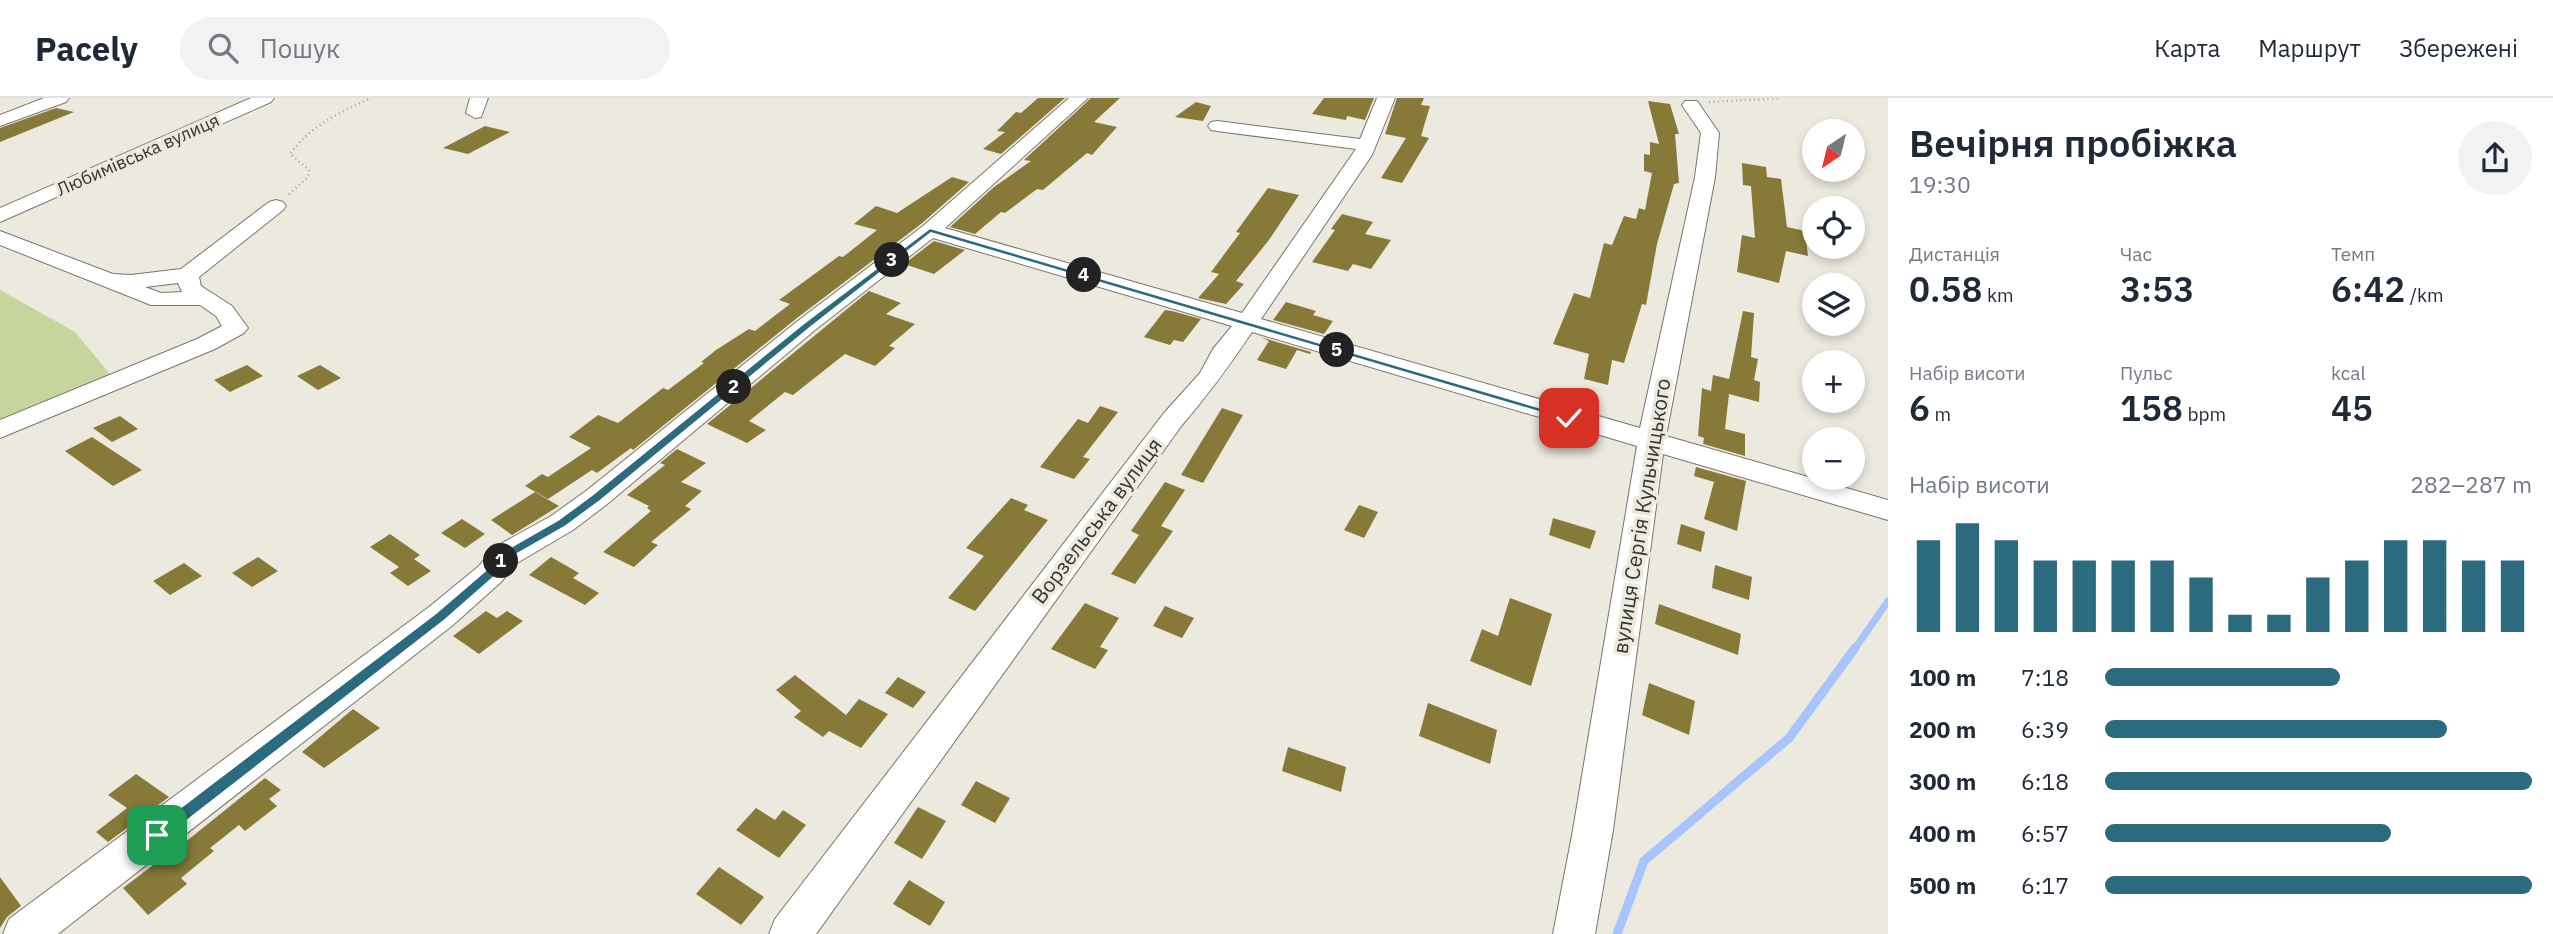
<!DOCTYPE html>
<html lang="uk">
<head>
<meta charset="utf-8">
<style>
  body { margin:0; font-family:"IBM Plex Sans",sans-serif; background:#f2f2f3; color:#1f2937; height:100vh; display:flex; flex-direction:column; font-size:26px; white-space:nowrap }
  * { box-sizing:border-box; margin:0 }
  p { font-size:23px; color:#747a83 }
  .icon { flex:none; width:38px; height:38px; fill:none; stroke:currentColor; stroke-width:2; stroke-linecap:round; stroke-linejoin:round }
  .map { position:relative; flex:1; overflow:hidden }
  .sheet { display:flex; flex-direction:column; background:#fff; width:665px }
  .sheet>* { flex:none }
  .needle { width:46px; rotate:215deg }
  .buttons { position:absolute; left:1802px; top:21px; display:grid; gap:14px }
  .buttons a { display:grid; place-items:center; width:63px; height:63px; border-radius:50%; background:#fff; box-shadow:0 4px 10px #0003; font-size:35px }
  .pin { position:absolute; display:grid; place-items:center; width:60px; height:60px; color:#fff; margin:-30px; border-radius:14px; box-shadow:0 4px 10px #0006 }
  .km { position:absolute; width:35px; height:35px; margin:-18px; border-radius:50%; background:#222; color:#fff; font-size:19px; line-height:35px; text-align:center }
  .round { display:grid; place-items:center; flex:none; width:74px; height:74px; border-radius:37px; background:#f2f2f3 }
  .overview { display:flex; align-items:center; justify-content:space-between; height:119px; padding:0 21px }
  h1 { font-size:38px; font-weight:600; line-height:52px }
  .metrics { display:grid; grid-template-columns:repeat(3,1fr); gap:10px; height:119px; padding:7px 21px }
  .metrics div { display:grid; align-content:center }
  .metrics b { font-size:35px; font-weight:600 }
  .metrics small { font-size:19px; font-weight:400 }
  .metrics p { font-size:19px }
  .chart { height:196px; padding:14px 21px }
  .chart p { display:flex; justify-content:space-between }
  .chart svg { width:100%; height:126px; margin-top:7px; stroke:#2b6a7f; stroke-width:6 }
  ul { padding:0 21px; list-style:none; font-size:23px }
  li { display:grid; grid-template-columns:112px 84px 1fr; align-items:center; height:52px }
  li i { height:18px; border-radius:9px; background:#2b6a7f }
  header { display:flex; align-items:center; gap:42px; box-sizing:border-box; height:98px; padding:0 35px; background:#fff; border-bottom:2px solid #e0e1e3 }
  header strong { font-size:33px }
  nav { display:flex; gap:38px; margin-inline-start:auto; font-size:24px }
  .search { width:490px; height:63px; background:#f2f2f3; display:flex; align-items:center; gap:18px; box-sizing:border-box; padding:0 24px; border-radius:38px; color:#747a83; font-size:26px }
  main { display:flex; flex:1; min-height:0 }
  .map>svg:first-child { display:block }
  .green { fill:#c6d59e }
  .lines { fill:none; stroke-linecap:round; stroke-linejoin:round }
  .stream-far1 { stroke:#a8c4fe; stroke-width:7 }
  .stream { stroke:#a8c4fe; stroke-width:9 }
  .building { fill:#877a39 }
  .minor-casing { stroke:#78766b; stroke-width:2 }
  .path { stroke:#a6a49b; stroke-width:2.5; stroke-dasharray:1 3.5; stroke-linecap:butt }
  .minor { fill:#fff; fill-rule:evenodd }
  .route { fill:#2b6a7f; stroke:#fff; stroke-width:2 }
  .labels { text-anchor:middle; stroke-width:7; stroke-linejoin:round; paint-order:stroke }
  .far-street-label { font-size:18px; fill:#363530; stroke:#eceade }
  .street-label { font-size:21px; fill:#363530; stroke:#eceade }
</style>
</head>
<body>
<header>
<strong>Pacely</strong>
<div class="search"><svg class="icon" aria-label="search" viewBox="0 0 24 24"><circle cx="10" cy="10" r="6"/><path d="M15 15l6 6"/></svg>Пошук</div>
<nav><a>Карта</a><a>Маршрут</a><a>Збережені</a></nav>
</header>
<main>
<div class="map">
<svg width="1888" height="836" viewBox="0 0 1888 836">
  <rect width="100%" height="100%" fill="#eceade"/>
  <path class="green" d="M0 192 75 234 110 276 0 329Z"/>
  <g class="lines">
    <path class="stream-far1" d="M1854 552 1888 503"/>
    <path class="stream" d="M1617 836 1644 763 1789 640 1855 550"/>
  </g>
  <g class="building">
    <path d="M1038 0H1065L1001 56 983 51 1005 34 997 33 1016 14 1021 15Z"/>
    <path d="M1091 0H1120L1094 24 1117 29 1092 57 1087 55 1043 92 1037 91 1005 115 1001 114 975 136 950 129 994 89 1031 63 1024 62Z"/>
    <path d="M1324 0H1374L1365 22 1347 18 1346 22 1312 16Z"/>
    <path d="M1397 0H1424L1421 7 1430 8 1421 38 1429 40 1402 85 1381 80 1406 40 1385 36Z"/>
    <path d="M1648 3 1670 6 1679 36H1675L1679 85 1674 86 1657 146 1646 207 1642 206 1624 265 1612 262 1608 287 1584 281 1589 256 1553 246 1574 195 1590 200 1604 145 1612 147 1624 118 1636 121 1639 110 1645 112 1652 75 1644 73V56L1650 57V44L1659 46Z"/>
    <path d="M1196 4 1211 8 1203 23 1175 19Z"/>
    <path d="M56 10 74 14 0 44V30Z"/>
    <path d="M485 28 510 34 468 56 443 50Z"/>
    <path d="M1742 65 1766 69 1767 79 1781 81 1787 129 1805 133 1808 158 1786 153 1779 185 1737 174 1742 137 1755 140 1751 88 1743 87Z"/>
    <path d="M952 79 969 84 921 126 797 220 633 352 631 350 597 375 592 372 548 401 525 388 542 376 548 379 591 350 569 339 598 317 618 325 663 290 668 292 704 265 701 264 716 252 749 231 755 233 790 206 779 202 839 158 843 159 877 132 854 126 876 108 897 115Z"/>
    <path d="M1268 90 1299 97 1269 142 1236 183 1244 186 1226 206 1198 200 1219 176 1211 174 1240 135 1236 134Z"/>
    <path d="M1342 116 1373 124 1365 136 1391 142 1371 171 1353 166 1348 173 1312 164 1335 132 1331 131Z"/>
    <path d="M934 143 965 152 934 176 904 166Z"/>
    <path d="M869 193 901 205 886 216 915 226 889 248 895 250 875 268 845 256 793 297 785 294 749 323 766 332 747 345 707 326Z"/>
    <path d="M1286 204 1316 213 1313 217 1333 223 1324 236 1273 222Z"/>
    <path d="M1165 212 1172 213 1201 221 1183 244 1174 242 1170 247 1144 239Z"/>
    <path d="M1743 213 1754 215 1751 259 1758 261 1754 282 1760 284 1759 304 1729 296 1725 331 1745 336V358L1703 346 1704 340 1698 338 1702 290 1711 293 1713 277 1729 281Z"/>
    <path d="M1260 239 1311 254 1310 256 1297 252 1286 271 1257 262 1269 243Z"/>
    <path d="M247 267 263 278 230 294 214 282Z"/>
    <path d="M320 267 341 280 318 292 297 278Z"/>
    <path d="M1100 308 1118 314 1083 359 1090 361 1074 381 1040 369 1078 321 1088 325Z"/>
    <path d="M1222 310 1243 317 1203 385 1181 377Z"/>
    <path d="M120 318 138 331 112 344 93 330Z"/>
    <path d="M1556 327 1579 334 1578 346 1554 340Z"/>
    <path d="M92 339 142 372 113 388 65 353Z"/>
    <path d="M677 351 706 365 681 384 702 393 685 408 691 411 651 444 658 447 634 469 603 454 651 413 647 410 649 408 627 397 665 367 660 365Z"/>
    <path d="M1696 369 1746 383 1737 433 1704 421 1714 384 1694 378Z"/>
    <path d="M1165 384 1185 392 1161 428 1173 433 1135 486 1111 476 1139 437 1131 433Z"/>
    <path d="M535 394 559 408 512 437 491 422Z"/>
    <path d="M1011 400 1028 407 1024 412 1048 422 975 513 948 500 984 458 966 450Z"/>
    <path d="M1359 407 1378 414 1364 440 1344 432Z"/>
    <path d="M1553 420 1596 433 1590 451 1549 437Z"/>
    <path d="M462 421 485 436 465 450 441 435Z"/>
    <path d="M1681 426 1705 434 1701 454 1677 446Z"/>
    <path d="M390 436 420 457 414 461 431 473 408 488 390 475 399 469 370 449Z"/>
    <path d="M258 459 278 473 252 489 232 475Z"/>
    <path d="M551 459 579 475 573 480 599 495 585 507 529 477Z"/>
    <path d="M184 465 202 478 170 497 153 483Z"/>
    <path d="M1715 467 1752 479 1749 502 1712 490Z"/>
    <path d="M1510 500 1552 516 1531 588 1470 563 1482 531 1498 538Z"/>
    <path d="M1085 505 1119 520 1100 549 1108 552 1095 571 1051 551Z"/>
    <path d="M1659 506 1741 536 1738 557 1655 526Z"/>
    <path d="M1165 508 1194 520 1182 540 1153 528Z"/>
    <path d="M486 513 497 520 507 513 523 523 479 556 453 538Z"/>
    <path d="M795 577 846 617 859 601 888 616 861 650 829 633 823 639 794 619 801 613 776 592Z"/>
    <path d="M898 579 926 594 913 610 885 595Z"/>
    <path d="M1649 585 1695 603 1689 637 1642 617Z"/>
    <path d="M1428 605 1497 632 1490 666 1419 638Z"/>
    <path d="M353 611 380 630 324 670 302 654Z"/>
    <path d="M1288 649 1346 669 1341 694 1282 673Z"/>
    <path d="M136 676 169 699 108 744 96 734 127 710 108 697Z"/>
    <path d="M265 680 281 692 269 701 277 708 245 733 239 727 210 750 214 753 181 780 187 786 148 817 123 790 161 761 163 762Z"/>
    <path d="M976 683 1010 700 995 725 961 707Z"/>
    <path d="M918 709 946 723 922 761 894 745Z"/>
    <path d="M756 710 775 722 783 712 806 727 779 760 736 732Z"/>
    <path d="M719 769 764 799 741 827 696 796Z"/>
    <path d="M0 779 21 808 7 819 0 830Z"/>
    <path d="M909 782 945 804 930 828 893 806Z"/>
  </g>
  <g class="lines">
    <g class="minor-casing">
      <g id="minor">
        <path d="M44 0H69L66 4 0 28V17Z"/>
        <path d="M251 0H274L271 4 0 124V110Z"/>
        <path d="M470 0H488L481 19 475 20 466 15Z"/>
        <path d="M1069 0H1088L945 130 1242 215 1356 51 1217 33 1211 32 1208 28 1211 24 1217 23 1360 41 1377 0H1395L1372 57 1261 221 1640 330 1695 79 1701 35 1682 7 1685 3H1697L1719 35 1715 79 1666 338 1888 402V422L1663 356 1613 732 1595 836H1553L1573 732 1637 348 1252 234C1230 267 1208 297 1182 327L816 836H769L775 821 1164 315 1200 275 1213 251 1232 228 933 140 815 232 606 407 573 432 517 465 501 484 453 527 58 836H3L9 821 429 509 479 468 495 449 551 418 586 393 799 222 923 128Z"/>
        <path d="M276 102 283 104 286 108 283 112 199 179 201 188 232 208 248 230 244 235 215 251 0 340V322L197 241 222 228 216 218 200 207H151L0 147V133L113 176 131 177 181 171 269 104ZM178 185 182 194 161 195 145 189Z"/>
      </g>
    </g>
    <g class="path">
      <path d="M1709 4 1781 0"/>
      <path d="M289 96 308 79 309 72 290 56C311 27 339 15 371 0"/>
    </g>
    <use href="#minor" class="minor"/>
  </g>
  <path class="route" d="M930 130 1575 320 1566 322 931 135 811 229 600 403 566 428 510 460 494 479 445 522 162 742H151L149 737 151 732 436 515 486 472 502 454 558 422 592 397 804 225Z"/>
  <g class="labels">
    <g class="far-street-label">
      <text transform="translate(138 57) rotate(-24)" y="6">Любимівська вулиця</text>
    </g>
    <g class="street-label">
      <text transform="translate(1642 418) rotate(-81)" y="7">вулиця Сергія Кульчицького</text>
      <text transform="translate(1097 423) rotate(-53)" y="7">Ворзельська вулиця</text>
    </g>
  </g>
</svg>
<div class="buttons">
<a><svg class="needle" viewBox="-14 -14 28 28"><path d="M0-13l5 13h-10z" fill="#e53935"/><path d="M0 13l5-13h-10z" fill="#747a83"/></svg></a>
<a><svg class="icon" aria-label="locate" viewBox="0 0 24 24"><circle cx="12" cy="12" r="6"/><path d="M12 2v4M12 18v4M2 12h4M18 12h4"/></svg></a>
<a><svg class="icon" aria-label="layers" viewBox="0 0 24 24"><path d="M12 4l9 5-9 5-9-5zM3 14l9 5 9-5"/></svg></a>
<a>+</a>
<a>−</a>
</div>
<div class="pin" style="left:157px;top:737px;background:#1e9e55"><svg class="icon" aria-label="arrive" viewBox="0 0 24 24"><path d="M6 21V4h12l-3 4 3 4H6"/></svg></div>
<div class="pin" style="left:1569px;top:320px;background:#d93025"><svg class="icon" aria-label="check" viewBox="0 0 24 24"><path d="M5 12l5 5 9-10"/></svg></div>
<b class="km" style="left:501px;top:463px">1</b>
<b class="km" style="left:734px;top:289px">2</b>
<b class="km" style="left:892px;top:162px">3</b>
<b class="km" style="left:1084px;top:177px">4</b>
<b class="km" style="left:1337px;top:252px">5</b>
</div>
<section class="sheet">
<div class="overview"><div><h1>Вечірня пробіжка</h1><p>19:30</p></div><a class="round"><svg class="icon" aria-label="share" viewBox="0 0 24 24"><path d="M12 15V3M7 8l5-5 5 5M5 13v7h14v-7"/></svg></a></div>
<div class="metrics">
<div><p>Дистанція</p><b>0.58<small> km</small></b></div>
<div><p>Час</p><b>3:53</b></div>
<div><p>Темп</p><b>6:42<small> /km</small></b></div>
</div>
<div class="metrics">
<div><p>Набір висоти</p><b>6<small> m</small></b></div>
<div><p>Пульс</p><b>158<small> bpm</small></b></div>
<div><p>kcal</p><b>45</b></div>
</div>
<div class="chart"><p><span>Набір висоти</span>282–287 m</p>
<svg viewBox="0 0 160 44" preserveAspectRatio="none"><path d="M5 44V12M15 44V6M25 44V12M35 44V19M45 44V19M55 44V19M65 44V19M75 44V25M85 44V38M95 44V38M105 44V25M115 44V19M125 44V12M135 44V12M145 44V19M155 44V19"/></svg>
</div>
<ul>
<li><b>100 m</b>7:18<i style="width:55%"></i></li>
<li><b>200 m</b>6:39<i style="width:80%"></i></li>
<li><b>300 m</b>6:18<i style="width:100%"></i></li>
<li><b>400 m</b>6:57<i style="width:67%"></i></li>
<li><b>500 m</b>6:17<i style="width:100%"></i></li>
</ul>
</section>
</main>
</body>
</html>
